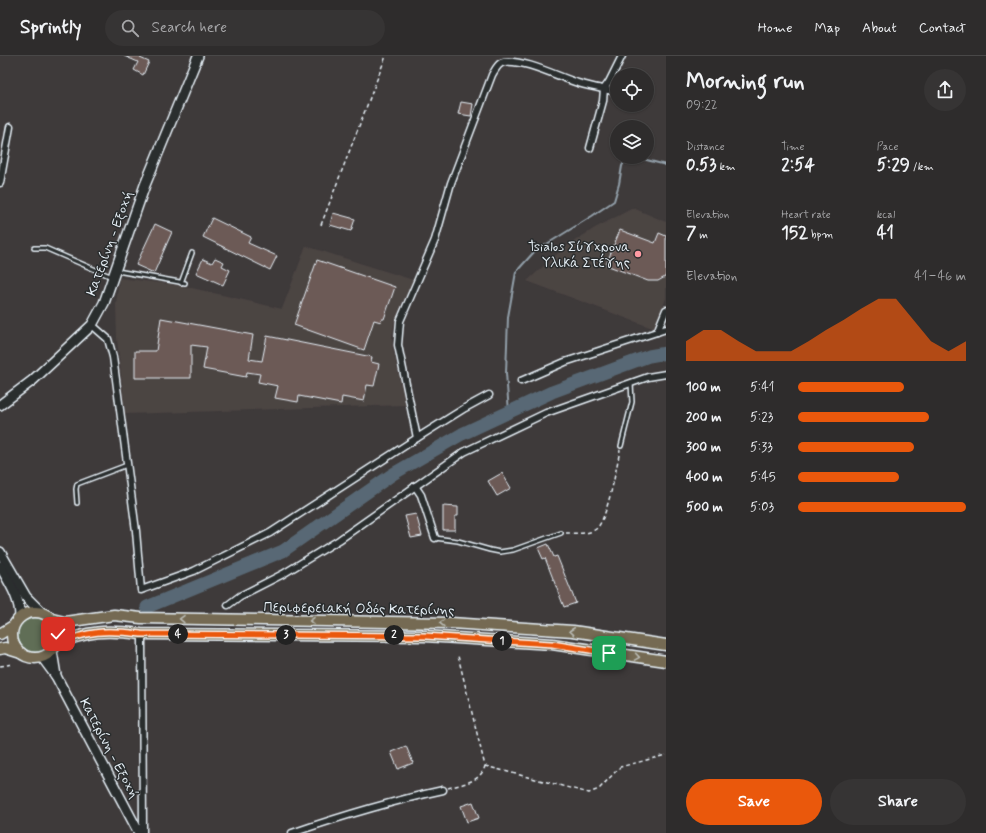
<!DOCTYPE html>
<html lang="en">
<head>
<meta charset="utf-8">
<style>
  body { margin:0; font-family:Mynerve,sans-serif; background:#363434; color:#f1f3f6; height:100vh; display:flex; flex-direction:column; font-size:15px; white-space:nowrap }
  * { box-sizing:border-box; margin:0 }
  p { font-size:13px; color:#a7a7a9 }
  .icon { flex:none; width:22px; height:22px; fill:none; stroke:currentColor; stroke-width:2; stroke-linecap:round; stroke-linejoin:round }
  .map { position:relative; flex:1; overflow:hidden }
  .panel { display:flex; flex-direction:column; background:#2e2c2c; width:320px }
  .panel>* { flex:none }
  .buttons { position:absolute; left:610px; top:12px; display:grid; gap:8px }
  .buttons a { display:grid; place-items:center; width:44px; height:44px; border-radius:50%; background:#2e2c2c; box-shadow:0 1px 3px #0004,0 0 0 1px #494848; font-size:20px }
  .pin { position:absolute; display:grid; place-items:center; width:34px; height:34px; color:#fff; margin:-17px; border-radius:8px; box-shadow:0 2px 6px #0006 }
  .km { position:absolute; width:20px; height:20px; margin:-10px; border-radius:50%; background:#222; color:#fff; font-size:11px; line-height:20px; text-align:center }
  .round { display:grid; place-items:center; flex:none; width:42px; height:42px; border-radius:21px; background:#363434 }
  .head { display:flex; align-items:center; justify-content:space-between; height:68px; padding:0 20px }
  h1 { font-size:22px; font-weight:700; line-height:30px }
  .figures { display:grid; grid-template-columns:repeat(3,1fr); gap:6px; height:68px; padding:4px 20px }
  .figures div { display:grid; align-content:center }
  .figures b { font-size:17px; font-weight:700 }
  .figures small { font-size:11px; font-weight:400 }
  .figures p { font-size:11px }
  .chart { height:112px; padding:8px 20px }
  .chart p { display:flex; justify-content:space-between }
  .chart svg { width:100%; height:72px; margin-top:4px; fill:#ea580c; opacity:.7 }
  .cta { display:flex; gap:8px; margin-top:auto; padding:8px 20px }
  .cta a { flex:1; height:46px; border-radius:24px; background:#ea580c; color:#fff; font-size:16px; font-weight:700; line-height:46px; text-align:center }
  .cta a+a { background:#363434; color:#f1f3f6 }
  ul { padding:0 20px; list-style:none; font-size:13px }
  li { display:grid; grid-template-columns:64px 48px 1fr; align-items:center; height:30px }
  li i { height:10px; border-radius:5px; background:#ea580c }
  header { display:flex; align-items:center; gap:24px; box-sizing:border-box; height:56px; padding:0 20px; background:#2e2c2c; border-bottom:1px solid #494848 }
  header strong { font-size:19px }
  nav { display:flex; gap:22px; margin-inline-start:auto; font-size:14px }
  .search { width:280px; height:36px; background:#363434; display:flex; align-items:center; gap:10px; box-sizing:border-box; padding:0 14px; border-radius:22px; color:#a7a7a9; font-size:15px }
  main { display:flex; flex:1; min-height:0 }
  .map>svg:first-child { display:block }
  .built { fill:#4c4443 }
  .green { fill:#616e56; stroke:#a4b0a7 }
  .lines { fill:none; stroke-linecap:round; stroke-linejoin:round }
  .stream { stroke:#929fa9; stroke-width:2 }
  .river { stroke:#586874; stroke-width:13 }
  .building { fill:#6c5a57; stroke:#e8f1f8 }
  .service-casing { stroke:#e8f1f8; stroke-width:6 }
  .minor-casing { stroke:#e8f1f8; stroke-width:9 }
  .secondary-casing { stroke:#e8f1f8; stroke-width:12 }
  .primary-casing { stroke:#e8f1f8; stroke-width:13 }
  .path { stroke:#e8f1f8; stroke-width:1.5; stroke-dasharray:4 3; stroke-linecap:butt }
  .service { stroke:#2a2d2e; stroke-width:3 }
  .minor { stroke:#2a2d2e; stroke-width:6 }
  .secondary { stroke:#2a2d2e; stroke-width:9 }
  .primary { stroke:#746b52; stroke-width:10 }
  .oneway { stroke:#babbb6 }
  .route-casing { stroke:#fff; stroke-width:8 }
  .route { stroke:#ea580c; stroke-width:5 }
  .poi-dot { fill:#ff9aa2; stroke:#2a2d2e; stroke-width:1.5 }
  .labels { text-anchor:middle; stroke-width:3; stroke-linejoin:round; paint-order:stroke }
  .street-label { font-size:14px; fill:#e8f1f8; stroke:#2a2d2e }
  .poi-label { font-size:14px; fill:#e8f1f8; stroke:#2a2d2e; text-anchor:end }
</style>
</head>
<body>
<header>
<strong>Sprintly</strong>
<div class="search"><svg class="icon" aria-label="search" viewBox="0 0 24 24"><circle cx="10" cy="10" r="6"/><path d="M15 15l6 6"/></svg>Search here</div>
<nav><a>Home</a><a>Map</a><a>About</a><a>Contact</a></nav>
</header>
<main>
<div class="map">
<svg width="666" height="777" viewBox="0 0 666 777">
  <rect width="100%" height="100%" fill="#3e3a3a"/>
  <filter id="ink" filterUnits="userSpaceOnUse"><feTurbulence type="fractalNoise" baseFrequency=".025" numOctaves="2"/><feDisplacementMap in="SourceGraphic" scale="8" xChannelSelector="R" yChannelSelector="G"/><feConvolveMatrix kernelMatrix="1 2 1 2 8 2 1 2 1" color-interpolation-filters="sRGB"/></filter>
  <g filter="url(#ink)">
    <g class="built">
      <path d="M633 152 666 166V242L655 273 527 225 565 191 595 172Z"/>
      <path d="M306 190 413 224 395 264 392 282 393 293 406 349 125 358 117 282 116 249 119 222 179 229 282 253Z"/>
    </g>
    <circle class="green" cx="35" cy="579" r="17"/>
    <g class="lines">
      <g class="stream">
        <path d="M635 101 666 109"/>
        <path d="M509 356 506 317 508 261 516 216 534 196 592 160 614 145 619 128 622 110 627 101"/>
      </g>
      <path class="river" d="M147 551 283 495 393 418 462 378 552 336 649 300 666 297"/>
    </g>
    <g class="building">
      <path d="M124 0H141L140 2 149 6 143 19 134 14 138 6Z"/>
      <path d="M461 46 473 48 471 60 458 58Z"/>
      <path d="M333 157 355 163 351 175 330 169Z"/>
      <path d="M212 162 251 181 248 187 277 200 270 214 203 181Z"/>
      <path d="M155 168 172 176 154 217 136 209Z"/>
      <path d="M620 174 655 187 659 177 666 180V218L665 221 658 225H648L606 209Z"/>
      <path d="M215 202 224 206 222 210 230 214 223 229 196 217 203 203 212 207Z"/>
      <path d="M317 204 395 231 384 263H382L381 266 374 264 364 294 294 269Z"/>
      <path d="M161 262 253 279 249 303 262 305 267 280 372 301 371 306 379 308 374 330 367 329 364 345 342 341 341 348 299 340 298 346 275 342 278 330 258 326 260 318 247 316 246 321 203 313 207 291 191 289V322H135V295H156Z"/>
      <path d="M502 417 511 432 497 440 488 425Z"/>
      <path d="M443 450 458 451V460H455V474H443Z"/>
      <path d="M416 458 422 480 411 482 405 460Z"/>
      <path d="M548 488 554 501 557 500 576 547 564 551 545 502 543 503 538 492Z"/>
      <path d="M406 690 413 707 398 713 391 696Z"/>
      <path d="M473 746 479 762 467 766 461 750Z"/>
    </g>
    <g class="lines">
      <g class="service-casing">
        <g id="service">
          <path d="M34 192H45L112 221"/>
          <path d="M117 215 185 227"/>
          <path d="M181 227 192 197"/>
          <path d="M621 390 632 346 631 327"/>
          <path d="M77 447 76 433 77 428 127 409"/>
          <path d="M435 482 458 485 490 494 500 496 513 494 561 477"/>
        </g>
      </g>
      <g class="minor-casing">
        <g id="minor">
          <path d="M590 92 603 45 604 33 609 26 622 0"/>
          <path d="M0 127 10 71"/>
          <path d="M92 269 108 283 113 301 136 475 141 534 194 515 270 477 417 382 465 352 489 339"/>
          <path d="M657 276 666 254"/>
          <path d="M521 325 565 306 666 273"/>
          <path d="M417 382 398 289 400 265 435 184 451 127 492 19C495 14 498 7 504 6 524 3 559 21 578 27 591 31 604 33 617 36"/>
          <path d="M415 430 421 439 435 482"/>
          <path d="M228 549 240 540 283 518 339 484 464 396 546 357 648 321 666 318"/>
          <path d="M142 582 143 777"/>
          <path d="M292 777C342 760 392 745 443 734"/>
        </g>
      </g>
      <g class="secondary-casing">
        <g id="secondary">
          <path d="M0 349 33 324 92 269 104 247 145 129 198 0"/>
          <path d="M0 496 26 541 41 556"/>
          <path d="M0 510C9 526 20 542 20 561"/>
          <path d="M42 601 56 620 52 595"/>
          <path d="M56 620 139 777"/>
        </g>
      </g>
      <g class="primary-casing">
        <g id="primary">
          <circle cx="35" cy="579" r="23"/>
          <path d="M52 563 65 566 114 559 141 562 451 567 573 575 666 589"/>
          <path d="M0 578 13 570"/>
          <path d="M56 589C88 574 106 574 141 578L425 580 552 588 666 605"/>
          <path d="M0 593 5 592 21 597"/>
        </g>
      </g>
      <g class="path">
        <path d="M321 169 386 0"/>
        <path d="M566 477C576 477 588 479 596 473 607 465 617 409 620 394"/>
        <path d="M0 610 13 608"/>
        <path d="M485 710 589 737 599 733 620 711 666 699"/>
        <path d="M448 732C462 728 481 726 485 710L458 600"/>
      </g>
      <use href="#service" class="service"/>
      <use href="#minor" class="minor"/>
      <use href="#secondary" class="secondary"/>
      <use href="#primary" class="primary"/>
    </g>
    <defs><path id="oneway-chevron" d="M-2-3.5L2.5 0L-2 3.5" fill="none" stroke-width="1.6" stroke-linecap="round" stroke-linejoin="round"/></defs>
    <g class="oneway">
      <use href="#oneway-chevron" transform="translate(182 563) rotate(-179)"/>
      <use href="#oneway-chevron" transform="translate(312 565) rotate(-179)"/>
      <use href="#oneway-chevron" transform="translate(442 567) rotate(-179)"/>
      <use href="#oneway-chevron" transform="translate(572 575) rotate(-174)"/>
      <use href="#oneway-chevron" transform="translate(637 601) rotate(9)"/>
    </g>
  </g>
  <g class="lines" filter="url(#ink)">
    <g class="route-casing">
      <path id="route" d="M58 578 56 589C88 574 106 574 141 578L425 580 552 588 609 597"/>
    </g>
    <use href="#route" class="route"/>
  </g>
  <circle class="poi-dot" cx="638" cy="198" r="4"/>
  <g class="labels">
    <g class="street-label">
      <text transform="translate(109 187) rotate(-70)" y="5">Κατερίνη - Εξοχή</text>
      <text transform="translate(359 552) rotate(1)" y="5">Περιφερειακή Οδός Κατερίνης</text>
      <text transform="translate(110 692) rotate(62)" y="5">Κατερίνη - Εξοχή</text>
    </g>
    <g class="poi-label">
      <text x="630" y="195">Tsialos Σύγχρονα<tspan x="630" dy="16">Υλικά Στέγης</tspan></text>
    </g>
  </g>
</svg>
<div class="buttons">
<a><svg class="icon" aria-label="locate" viewBox="0 0 24 24"><circle cx="12" cy="12" r="6"/><path d="M12 2v4M12 18v4M2 12h4M18 12h4"/></svg></a>
<a><svg class="icon" aria-label="layers" viewBox="0 0 24 24"><path d="M12 4l9 5-9 5-9-5zM3 14l9 5 9-5"/></svg></a>
</div>
<div class="pin" style="left:609px;top:597px;background:#1e9e55"><svg class="icon" aria-label="arrive" viewBox="0 0 24 24"><path d="M6 21V4h12l-3 4 3 4H6"/></svg></div>
<div class="pin" style="left:58px;top:578px;background:#d93025"><svg class="icon" aria-label="check" viewBox="0 0 24 24"><path d="M5 12l5 5 9-10"/></svg></div>
<b class="km" style="left:502px;top:585px">1</b>
<b class="km" style="left:394px;top:579px">2</b>
<b class="km" style="left:286px;top:579px">3</b>
<b class="km" style="left:178px;top:578px">4</b>
</div>
<section class="panel">
<div class="head"><div><h1>Morning run</h1><p>09:22</p></div><a class="round"><svg class="icon" aria-label="share" viewBox="0 0 24 24"><path d="M12 15V3M7 8l5-5 5 5M5 13v7h14v-7"/></svg></a></div>
<div class="figures">
<div><p>Distance</p><b>0.53<small> km</small></b></div>
<div><p>Time</p><b>2:54</b></div>
<div><p>Pace</p><b>5:29<small> /km</small></b></div>
</div>
<div class="figures">
<div><p>Elevation</p><b>7<small> m</small></b></div>
<div><p>Heart rate</p><b>152<small> bpm</small></b></div>
<div><p>kcal</p><b>41</b></div>
</div>
<div class="chart"><p><span>Elevation</span>41–46 m</p>
<svg viewBox="0 0 160 44" preserveAspectRatio="none"><path d="M0 44V32L10 25L20 25L30 32L40 38L50 38L60 38L70 32L80 25L90 19L100 12L110 6L120 6L130 19L140 32L150 38L160 32V44z"/></svg>
</div>
<ul>
<li><b>100 m</b>5:41<i style="width:63%"></i></li>
<li><b>200 m</b>5:23<i style="width:78%"></i></li>
<li><b>300 m</b>5:33<i style="width:69%"></i></li>
<li><b>400 m</b>5:45<i style="width:60%"></i></li>
<li><b>500 m</b>5:03<i style="width:100%"></i></li>
</ul>
<div class="cta"><a>Save</a><a>Share</a></div>
</section>
</main>
</body>
</html>
